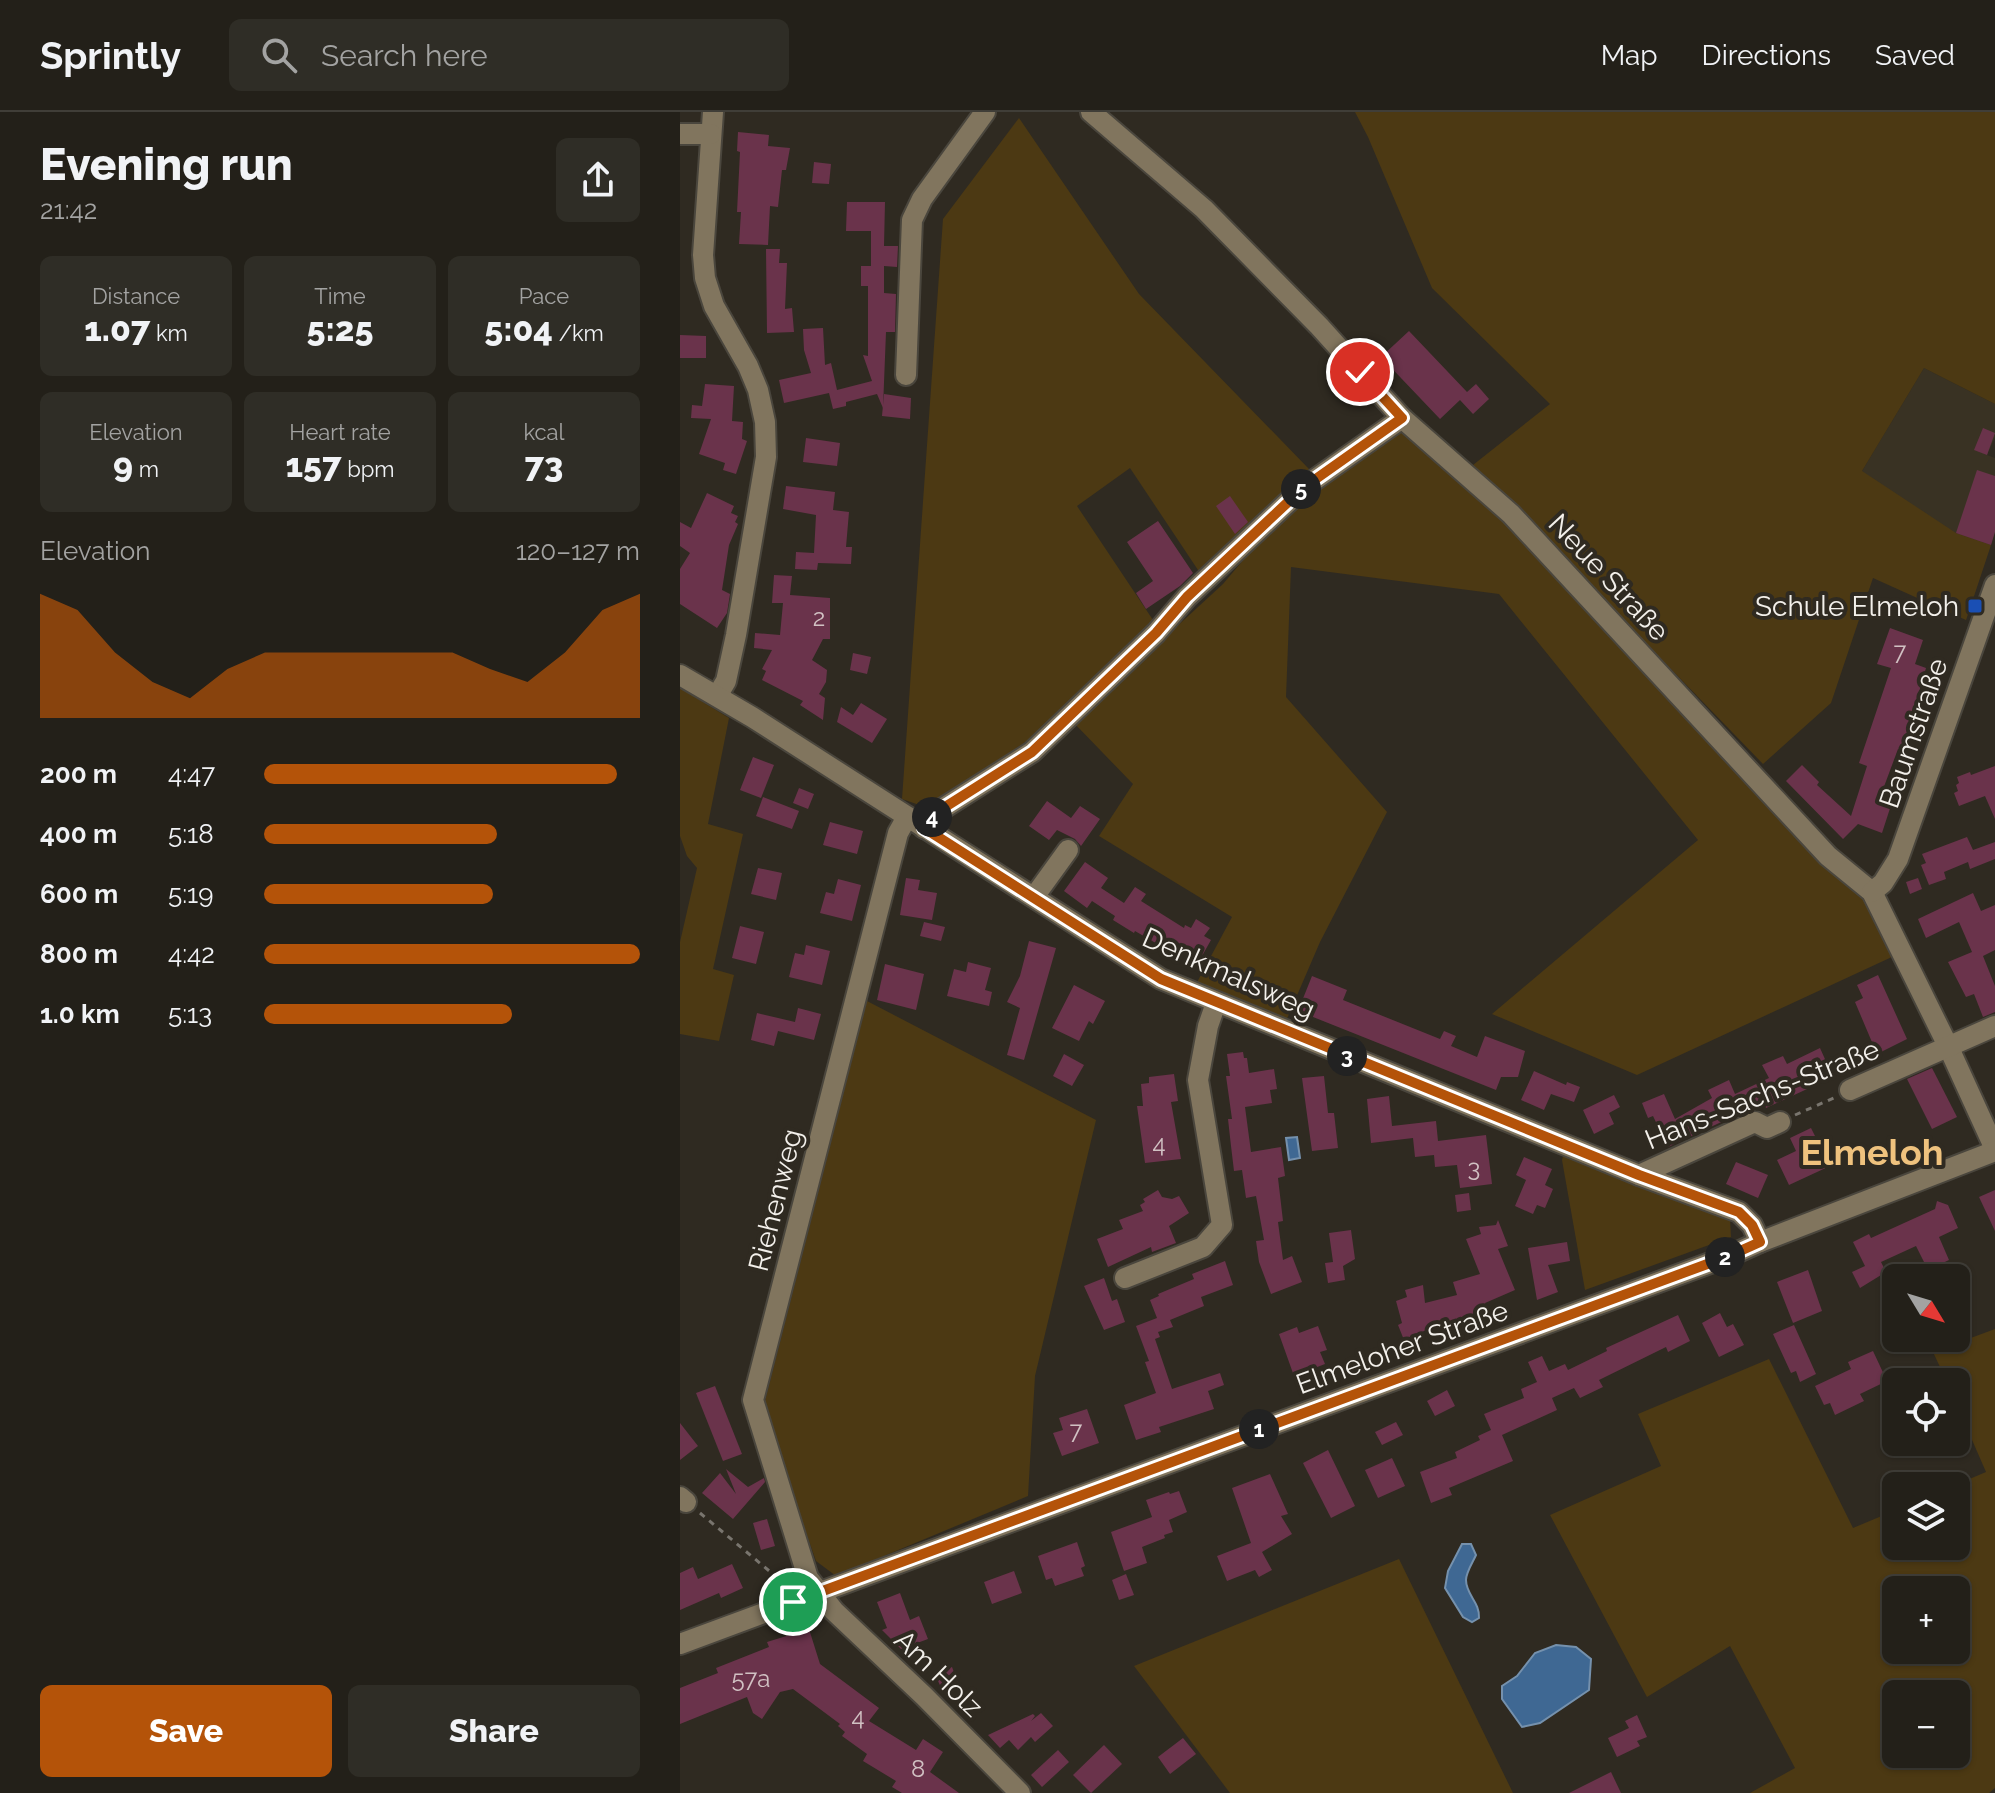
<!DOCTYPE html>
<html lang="en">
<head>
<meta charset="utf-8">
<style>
  body { margin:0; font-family:Raleway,sans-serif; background:#2f2d26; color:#f1f3f6; height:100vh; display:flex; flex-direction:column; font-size:30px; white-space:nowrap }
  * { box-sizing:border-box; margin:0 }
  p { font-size:26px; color:#a3a3a2 }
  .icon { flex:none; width:44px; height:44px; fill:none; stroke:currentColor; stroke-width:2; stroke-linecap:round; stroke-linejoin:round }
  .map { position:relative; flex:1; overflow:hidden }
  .sheet { display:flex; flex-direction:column; background:#232019; width:680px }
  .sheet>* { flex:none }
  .needle { width:52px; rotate:128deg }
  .controls { position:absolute; left:1202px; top:1152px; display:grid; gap:16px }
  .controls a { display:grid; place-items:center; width:88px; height:88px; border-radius:12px; background:#232019; box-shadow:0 2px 6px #0004,0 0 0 2px #403e38; font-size:40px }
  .pin { position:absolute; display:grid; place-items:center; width:68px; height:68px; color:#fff; margin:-34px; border:4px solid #fff; border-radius:50%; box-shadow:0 2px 8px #0007 }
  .km { position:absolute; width:40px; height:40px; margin:-20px; border-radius:50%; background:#222; color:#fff; font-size:22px; line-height:40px; text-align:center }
  .round { display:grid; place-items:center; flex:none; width:84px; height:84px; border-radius:12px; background:#2f2d26 }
  .summary { display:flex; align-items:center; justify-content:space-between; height:136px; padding:0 40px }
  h1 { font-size:44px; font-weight:800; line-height:60px }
  .stats { display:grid; grid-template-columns:repeat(3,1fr); gap:12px; height:136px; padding:8px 40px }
  .stats div { display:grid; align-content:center; border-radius:12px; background:#2f2d26; text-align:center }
  .stats b { font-size:34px; font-weight:800 }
  .stats small { font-size:22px; font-weight:400 }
  .stats p { font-size:22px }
  .chart { height:224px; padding:16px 40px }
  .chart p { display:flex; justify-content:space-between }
  .chart svg { width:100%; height:144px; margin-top:8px; fill:#b45309; opacity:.7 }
  .button { display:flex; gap:16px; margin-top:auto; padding:16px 40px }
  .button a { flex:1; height:92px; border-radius:12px; background:#b45309; color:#fff; font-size:32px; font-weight:800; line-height:92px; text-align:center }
  .button a+a { background:#2f2d26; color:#f1f3f6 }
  ul { padding:0 40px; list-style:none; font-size:26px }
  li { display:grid; grid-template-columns:128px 96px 1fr; align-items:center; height:60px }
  li i { height:20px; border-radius:10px; background:#b45309 }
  header { display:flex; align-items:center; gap:48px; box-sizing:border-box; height:112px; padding:0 40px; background:#232019; border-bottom:2px solid #403e38 }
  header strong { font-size:38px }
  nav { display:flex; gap:44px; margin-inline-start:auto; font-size:28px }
  .search { width:560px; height:72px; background:#2f2d26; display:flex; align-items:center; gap:20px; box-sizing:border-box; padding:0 28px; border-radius:12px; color:#a3a3a2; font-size:30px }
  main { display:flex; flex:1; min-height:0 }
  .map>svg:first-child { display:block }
  .built { fill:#393223 }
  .green { fill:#4c3913; fill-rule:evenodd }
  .water { fill:#3f6893; stroke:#7591ad; stroke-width:2 }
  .building { fill:#6a334b }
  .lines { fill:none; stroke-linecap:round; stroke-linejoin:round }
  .minor-casing { stroke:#4a463d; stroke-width:24 }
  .path { stroke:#79756e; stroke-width:3; stroke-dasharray:6 6; stroke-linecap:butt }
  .minor { stroke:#81755e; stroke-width:20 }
  .route-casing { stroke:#fff; stroke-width:16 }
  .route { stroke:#b45309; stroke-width:10 }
  .transit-dot { fill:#1a4fb4; stroke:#2f2a21; stroke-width:3 }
  .labels { text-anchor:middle; stroke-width:8; stroke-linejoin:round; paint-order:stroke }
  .number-label { font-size:24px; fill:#d1c1c3 }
  .street-label { font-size:28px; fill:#f3f0eb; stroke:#2f2a21 }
  .poi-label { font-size:28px; fill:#f3f0eb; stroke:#2f2a21; text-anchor:end }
  .district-label { font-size:36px; font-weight:bold; fill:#efc27e; stroke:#2f2a21 }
</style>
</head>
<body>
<header>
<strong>Sprintly</strong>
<div class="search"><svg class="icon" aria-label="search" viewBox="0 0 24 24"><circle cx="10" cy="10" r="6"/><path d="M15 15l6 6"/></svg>Search here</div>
<nav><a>Map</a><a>Directions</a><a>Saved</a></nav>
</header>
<main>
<section class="sheet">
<div class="summary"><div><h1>Evening run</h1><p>21:42</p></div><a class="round"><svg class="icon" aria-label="share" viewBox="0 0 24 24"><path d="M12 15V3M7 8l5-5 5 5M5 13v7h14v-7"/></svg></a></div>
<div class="stats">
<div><p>Distance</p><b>1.07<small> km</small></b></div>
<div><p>Time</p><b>5:25</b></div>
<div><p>Pace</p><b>5:04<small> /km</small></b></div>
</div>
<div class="stats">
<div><p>Elevation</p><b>9<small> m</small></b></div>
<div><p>Heart rate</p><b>157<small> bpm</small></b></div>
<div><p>kcal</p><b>73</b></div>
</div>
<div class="chart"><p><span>Elevation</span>120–127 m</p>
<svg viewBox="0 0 160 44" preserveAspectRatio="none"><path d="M0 44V6L10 11L20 24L30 33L40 38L50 29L60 24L70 24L80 24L90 24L100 24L110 24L120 29L130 33L140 24L150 11L160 6V44z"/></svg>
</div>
<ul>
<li><b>200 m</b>4:47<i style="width:94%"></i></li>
<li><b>400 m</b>5:18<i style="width:62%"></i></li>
<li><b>600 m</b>5:19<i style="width:61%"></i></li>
<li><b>800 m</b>4:42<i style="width:100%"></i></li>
<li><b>1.0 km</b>5:13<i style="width:66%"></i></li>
</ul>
<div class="button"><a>Save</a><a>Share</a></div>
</section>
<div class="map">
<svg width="1315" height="1681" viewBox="0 0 1315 1681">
  <rect width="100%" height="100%" fill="#2f2a21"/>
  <path class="built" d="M1244 256 1315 292V325L1307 343 1315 346V420L1286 508 1141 336 1182 359Z"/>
  <g class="green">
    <path d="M675 0H1315V292L1244 256 1182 359 1276 421 1311 433 1286 508 1193 466 1151 591 1083 652 793 353 870 292 752 176 688 25Z"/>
    <path d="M339 6 459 182 629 357 580 411 522 464 450 356 397 394 475 511 388 601 248 696 222 687 263 107Z"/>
    <path d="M722 319 823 403 1069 665 1187 791 1214 844 957 963 812 902 1018 728 819 482 611 455 606 585 707 700 640 830 606 909 515 874 552 805 419 724 453 672 393 610 543 472 591 415 621 387Z"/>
    <path d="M0 576 49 606 28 712 63 722 33 857 54 863 39 929 0 922V830L17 756 7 744 0 724Z"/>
    <path d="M187 889 416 1008 355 1264 348 1384 156 1464 136 1449 83 1297Z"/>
    <path d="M884 1041 1050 1107 1051 1125 905 1178 882 1048Z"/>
    <path d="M1315 1217V1676L1309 1681H1070L1115 1656 1050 1534 967 1585 870 1403 981 1354 958 1302 1089 1247 1173 1416 1216 1398V1434H1276V1374H1273L1306 1360 1276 1291V1270H1267L1253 1240ZM1216 1478H1276V1538H1216ZM1216 1582H1276V1642H1216Z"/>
    <path d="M719 1447 833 1681H550L454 1554Z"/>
  </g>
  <g class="water">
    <path d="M617 1025 620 1046 609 1048 606 1026Z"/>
    <path d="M782 1432H791L796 1443C793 1450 786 1460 786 1468 786 1483 800 1490 799 1506L792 1510 783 1505 765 1476 768 1459Z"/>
    <path d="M876 1533 896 1535 911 1547 909 1578 860 1611 842 1615 822 1587V1574L837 1564 855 1541Z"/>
  </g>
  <g class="building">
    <path d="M58 20 89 23 88 34 110 36 106 58H102L98 95 90 94 88 133 59 132 61 100H57L60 40 57 39Z"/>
    <path d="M134 50 151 52 149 72 132 71Z"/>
    <path d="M167 90H205L204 134H218L217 155 204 154V181L216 182 215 220H206L203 296 197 282 166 290V294L153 297 149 281 104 291 99 268 131 261 124 238 123 217 143 216 145 253 151 251 157 278 192 269 183 243 188 244V174H181V154H191V119H166Z"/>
    <path d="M86 137H100L99 151H107L105 197 112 196 114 220 87 221Z"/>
    <path d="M729 219 787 280 796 272 809 287 793 302 780 288 760 307 701 245Z"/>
    <path d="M0 223 26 224V246H0Z"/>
    <path d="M25 272 54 274 52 309 63 310 62 327 67 329 56 362 43 358 45 351 19 342 31 307 11 306 12 293 22 294Z"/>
    <path d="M204 282 231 286 230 307 202 304Z"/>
    <path d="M1303 316 1315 321 1307 343 1294 338Z"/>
    <path d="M126 326 160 331 157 354 123 350Z"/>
    <path d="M1297 358 1315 364V420L1311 433 1276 421Z"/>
    <path d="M106 374 155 380 153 398 169 400 166 435H172L171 452 138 451 137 458 115 457 116 440 134 441 136 403 103 397Z"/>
    <path d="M27 381 54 394 51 401 58 404 55 410 58 412 49 433 42 478 50 482 47 501 37 516 0 492V457L10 441 0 434V410L11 416Z"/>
    <path d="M550 384 568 410 555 422 536 394Z"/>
    <path d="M478 409 513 461 500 474 466 497 456 481 473 469 447 430Z"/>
    <path d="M94 463 112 464 110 483 150 486V527H143L132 548 147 558 146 570 139 582 145 586 143 608 120 593 123 589 82 568 86 559 82 557 92 538 74 536 75 521 100 523 103 491H92Z"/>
    <path d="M1210 516 1243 528 1235 552 1246 556 1222 639 1218 637 1202 680 1214 684 1202 721 1178 712 1163 727 1106 669 1122 653 1139 670 1137 673 1171 704 1187 654 1179 651 1211 556 1197 552Z"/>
    <path d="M173 541 191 545 187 562 170 558Z"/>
    <path d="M181 591 207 607 192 631 157 610 161 595 173 603Z"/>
    <path d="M73 645 94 653 81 686 60 678Z"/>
    <path d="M1315 654V707L1305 684 1279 694 1274 681 1278 679 1276 673 1279 671 1277 665 1290 660 1291 663Z"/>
    <path d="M119 676 134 682 128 697 113 691Z"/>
    <path d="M83 685 119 699 112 717 76 704Z"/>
    <path d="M367 689 391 706 400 694 420 707 401 734 395 727 377 718 369 728 349 714Z"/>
    <path d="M150 710 183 719 177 742 143 733Z"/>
    <path d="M1287 725 1293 738 1315 730V747L1290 757 1288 750 1264 760 1266 767 1249 773 1241 753 1246 751 1242 742Z"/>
    <path d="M405 750 428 766 421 776 444 791 455 775 466 782 461 789 504 816 505 813 511 816 516 807 530 816 524 824 531 828 518 851 489 833 486 837 455 819 454 821 433 808 435 804 412 789 407 796 384 779Z"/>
    <path d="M78 756 102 761 96 788 71 782Z"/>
    <path d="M226 766 240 768 238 778 257 781 252 808 220 803Z"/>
    <path d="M1238 766 1242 777 1230 782 1226 770Z"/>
    <path d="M158 767 181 773 172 809 140 801 146 780 154 782Z"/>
    <path d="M1293 781 1301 799 1315 793V838L1303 844 1315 874V900L1303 905 1294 882 1286 885 1268 850 1292 840 1279 810 1246 826 1238 807Z"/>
    <path d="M244 810 265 815 261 829 240 824Z"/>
    <path d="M60 814 84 820 76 852 52 846Z"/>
    <path d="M349 829 376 836 344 948 327 943 340 896 327 890 340 864Z"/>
    <path d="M126 833 150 839 142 873 109 865 115 841 124 843Z"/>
    <path d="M288 850 311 856 305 878 312 880 309 894 267 884 274 857 286 860Z"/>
    <path d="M205 852 244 862 236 898 197 888Z"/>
    <path d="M1198 863 1227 927 1197 942 1175 890 1183 886 1177 873Z"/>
    <path d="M632 864 667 878 663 888 760 927 764 919 776 924 771 934 797 945 805 924 845 939 838 965H821L816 978 618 899Z"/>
    <path d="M394 873 425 889 413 912 409 909 399 929 372 916Z"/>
    <path d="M118 896 141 902 134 928 98 919 94 934 71 928 77 901 115 910Z"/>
    <path d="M1140 936 1153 965 1086 996 1084 990 988 1035 973 1004 968 1006 962 991 984 982 995 1007 1032 986 1028 978 1049 968 1055 982 1089 966 1082 953 1103 944 1107 952Z"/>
    <path d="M563 940 564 946H567L569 961 594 957 597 977 590 978 592 991 565 995 571 1040 601 1035 605 1064 598 1066 603 1109 598 1110 603 1148 612 1144 622 1170 591 1182 579 1150 576 1129 584 1128 576 1084 566 1086 562 1058 554 1059 551 1034 548 1007H552L546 964H550L547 942Z"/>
    <path d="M384 942 404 953 392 974 373 964Z"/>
    <path d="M1252 956 1277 1005 1252 1017 1227 967Z"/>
    <path d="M854 959 886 973 887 970 900 975 894 990 871 982 864 998 841 988Z"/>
    <path d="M494 962 498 989 491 990 501 1047 465 1051 457 994H463L461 972 469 971V965Z"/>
    <path d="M644 964 648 1001H654L658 1036 632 1039 622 966Z"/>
    <path d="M934 983 940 995 929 1001 934 1012 914 1022 903 998Z"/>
    <path d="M709 984 712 1014 756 1009 758 1029 806 1023 812 1072 780 1076 777 1053 755 1055 754 1043 735 1045 733 1026 691 1031 687 987Z"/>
    <path d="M1131 1016 1150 1054 1109 1073 1097 1048 1116 1039 1110 1026Z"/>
    <path d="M844 1045 872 1057 865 1073 873 1077 865 1096 857 1093 853 1102 835 1094 846 1068 836 1063Z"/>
    <path d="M1056 1050 1088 1063 1078 1086 1046 1072Z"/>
    <path d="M478 1078 482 1085 492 1087 499 1084 509 1101 489 1114 496 1131 472 1140 471 1135 428 1155 417 1127 443 1117 439 1108 463 1099 460 1093 465 1090 463 1087Z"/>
    <path d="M1315 1078V1119L1299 1085Z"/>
    <path d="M789 1081 791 1098 777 1100 775 1083Z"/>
    <path d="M1257 1089 1268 1093 1278 1116 1259 1125 1269 1148 1248 1158 1236 1134 1201 1150 1206 1160 1180 1176 1172 1160 1185 1154 1173 1130 1189 1122 1191 1126 1255 1097Z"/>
    <path d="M818 1108 828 1134 818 1137 835 1178 805 1191 808 1199 741 1220 743 1227 726 1233 718 1213 722 1211 716 1189 727 1185 725 1178 743 1173 745 1191 777 1183 773 1170 800 1162 786 1127 801 1122 799 1115 816 1113Z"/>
    <path d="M671 1118 675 1147 663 1154 665 1168 648 1171 645 1151 653 1150 649 1121Z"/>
    <path d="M887 1130 890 1149 868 1153 878 1180 857 1188 848 1136Z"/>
    <path d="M545 1149 553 1173 521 1185 524 1194 490 1208 493 1215 478 1220 480 1225 475 1227 492 1277 540 1261 544 1273 528 1279 534 1297 479 1315 481 1320 456 1328 444 1293 476 1281 465 1250 469 1249 456 1214 477 1206 470 1188 479 1184 478 1182 514 1167 512 1162Z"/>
    <path d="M1128 1158 1142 1199 1113 1211 1097 1170Z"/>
    <path d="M424 1166 432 1189 437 1187 445 1210 424 1218 404 1174Z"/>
    <path d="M1040 1201 1047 1215 1053 1212 1064 1233 1039 1245 1022 1211Z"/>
    <path d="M998 1203 1010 1229 988 1240 986 1235 919 1268 923 1275 900 1286 894 1276 872 1286 877 1298 822 1323 833 1349 769 1376 772 1383 751 1391 740 1360 777 1346 775 1340 800 1328 798 1324 811 1318 804 1302 844 1286 841 1277 857 1270 848 1250 862 1244 869 1259 885 1252 888 1258 927 1239 926 1236Z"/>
    <path d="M1114 1213 1136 1262 1120 1270 1116 1259 1111 1261 1093 1222Z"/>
    <path d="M638 1214 647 1238 640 1240 645 1252 614 1264 599 1222 617 1215 619 1221Z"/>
    <path d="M1193 1239 1207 1269 1180 1282 1184 1289 1155 1303 1150 1291 1144 1293 1135 1274 1171 1257 1168 1250Z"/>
    <path d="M35 1274 62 1342 43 1349 16 1281Z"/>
    <path d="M767 1278 775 1294 755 1304 747 1289Z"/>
    <path d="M407 1297 419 1331 382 1344 373 1321 383 1318 379 1306Z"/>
    <path d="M716 1310 723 1323 702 1333 695 1320Z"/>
    <path d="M0 1311 18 1334 0 1348Z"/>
    <path d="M648 1338 675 1394 651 1406 623 1351Z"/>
    <path d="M712 1346 725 1374 698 1386 685 1358Z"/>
    <path d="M46 1357 68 1375 84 1366 85 1370 53 1407 22 1381 40 1361 56 1382Z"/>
    <path d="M590 1362 608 1402 601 1404 612 1422 582 1440 592 1458 579 1465 575 1458 547 1469 537 1444 571 1431 552 1376Z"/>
    <path d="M499 1379 507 1400 489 1408 493 1420 484 1423 485 1426 462 1435 467 1451 444 1459 431 1420 472 1405 466 1388 489 1380 490 1382Z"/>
    <path d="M87 1407 95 1434 81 1438 73 1411Z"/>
    <path d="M397 1430 405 1454 401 1456 404 1464 375 1474 372 1466 366 1468 358 1444Z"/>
    <path d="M52 1452 63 1476 41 1486 39 1481 0 1498V1461L13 1455 18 1467Z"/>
    <path d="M334 1459 342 1481 312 1492 304 1470Z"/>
    <path d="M446 1462 454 1483 439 1488 432 1468Z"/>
    <path d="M220 1481 230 1508 239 1504 248 1527 221 1537 202 1518 207 1516 197 1490Z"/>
    <path d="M129 1517 140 1552 199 1596 189 1609 236 1638 243 1627 263 1640 250 1660 279 1681H222L212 1675 216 1669 183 1649 187 1642 162 1624 165 1620 158 1614 160 1612 113 1577 100 1580 82 1607 73 1601 67 1585 0 1612V1576L38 1561 36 1556 89 1535 87 1530Z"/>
    <path d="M272 1555 278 1571 262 1578 255 1562Z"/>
    <path d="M361 1601 373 1614 355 1630 351 1625 338 1638 329 1628 320 1636 308 1623 353 1602 355 1604 351 1609Z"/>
    <path d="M957 1603 967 1625 957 1629 960 1634 937 1645 928 1626 949 1616 945 1609Z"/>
    <path d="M503 1626 516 1642 490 1662 478 1645Z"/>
    <path d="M424 1633 442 1652 411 1681 393 1663Z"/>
    <path d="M378 1638 389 1650 362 1675 351 1663Z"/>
    <path d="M931 1660 941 1681H889Z"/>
  </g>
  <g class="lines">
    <g class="minor-casing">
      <g id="minor">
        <path d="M33 0 23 143 25 166 34 194 68 254 78 278 85 310 86 345 56 523 46 569 37 584"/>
        <path d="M411 0 524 97 639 214 722 306 831 402 1148 744 1192 780 1268 934 1315 1037"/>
        <path d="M0 22H31"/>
        <path d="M226 263 232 108 242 87 305 0"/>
        <path d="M0 563 72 605 481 867 959 1063 1059 1100 1072 1113 1080 1130"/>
        <path d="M227 705 218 721 73 1288 128 1466 154 1499 244 1584 340 1681"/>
        <path d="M244 716 254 702 352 640 476 521 507 485 623 376 722 306"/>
        <path d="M1192 780 1203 771 1218 747 1315 473"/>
        <path d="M354 785 388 738"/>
        <path d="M1170 978 1315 914"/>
        <path d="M959 1063 1075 1010 1087 1016 1100 1010"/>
        <path d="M445 1166 523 1135 542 1113 518 968 528 914 536 891"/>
        <path d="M0 1385 6 1390"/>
        <path d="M0 1532 1049 1144 1080 1130 1315 1039"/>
      </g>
    </g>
    <g class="path">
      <path d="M1115 1003 1156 985"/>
      <path d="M20 1401 106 1473"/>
    </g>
    <use href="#minor" class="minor"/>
  </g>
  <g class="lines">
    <g class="route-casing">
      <path id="route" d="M113 1490 1049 1144 1080 1130 1072 1113 1059 1100 959 1063 481 867 244 716 254 702 352 640 476 521 507 485 623 376 722 306 680 260"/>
    </g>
    <use href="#route" class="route"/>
  </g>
  <rect class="transit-dot" x="1287" y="486" width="16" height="16" rx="4"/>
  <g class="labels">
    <g class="number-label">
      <text x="139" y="514">2</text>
      <text x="1220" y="548">7</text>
      <text x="479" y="1040">4</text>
      <text x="794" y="1064">3</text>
      <text x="396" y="1327">7</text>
      <text x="71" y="1575">57a</text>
      <text x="178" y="1613">4</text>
      <text x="238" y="1665">8</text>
    </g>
    <g class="street-label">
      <text transform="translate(929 465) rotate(47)" y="10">Neue Straße</text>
      <text transform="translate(1233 621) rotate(-71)" y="10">Baumstraße</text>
      <text transform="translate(549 861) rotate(24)" y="10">Denkmalsweg</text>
      <text transform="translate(1082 982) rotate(-22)" y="10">Hans-Sachs-Straße</text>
      <text transform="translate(95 1088) rotate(-76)" y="10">Riehenweg</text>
      <text transform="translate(722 1235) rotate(-20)" y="10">Elmeloher Straße</text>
      <text transform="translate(259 1561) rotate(44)" y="10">Am Holz</text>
    </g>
    <g class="poi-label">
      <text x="1279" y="504">Schule Elmeloh</text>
    </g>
    <g class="district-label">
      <text x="1192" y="1053">Elmeloh</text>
    </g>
  </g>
</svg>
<div class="controls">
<a><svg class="needle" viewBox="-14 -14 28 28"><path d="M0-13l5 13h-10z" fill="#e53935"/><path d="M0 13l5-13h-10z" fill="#a3a3a2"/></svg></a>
<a><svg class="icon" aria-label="locate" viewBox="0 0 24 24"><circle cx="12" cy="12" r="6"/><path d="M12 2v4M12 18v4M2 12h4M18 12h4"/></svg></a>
<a><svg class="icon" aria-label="layers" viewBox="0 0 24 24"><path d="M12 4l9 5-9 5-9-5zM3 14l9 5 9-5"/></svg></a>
<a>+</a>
<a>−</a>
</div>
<div class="pin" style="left:113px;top:1490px;background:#1e9e55"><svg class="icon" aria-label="arrive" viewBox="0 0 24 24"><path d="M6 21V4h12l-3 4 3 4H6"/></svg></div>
<div class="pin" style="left:680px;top:260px;background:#d93025"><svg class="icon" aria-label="check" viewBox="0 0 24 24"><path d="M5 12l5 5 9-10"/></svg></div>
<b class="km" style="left:579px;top:1317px">1</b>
<b class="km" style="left:1045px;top:1145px">2</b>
<b class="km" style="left:667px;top:944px">3</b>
<b class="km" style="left:252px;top:705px">4</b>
<b class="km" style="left:621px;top:377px">5</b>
</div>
</main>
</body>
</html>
